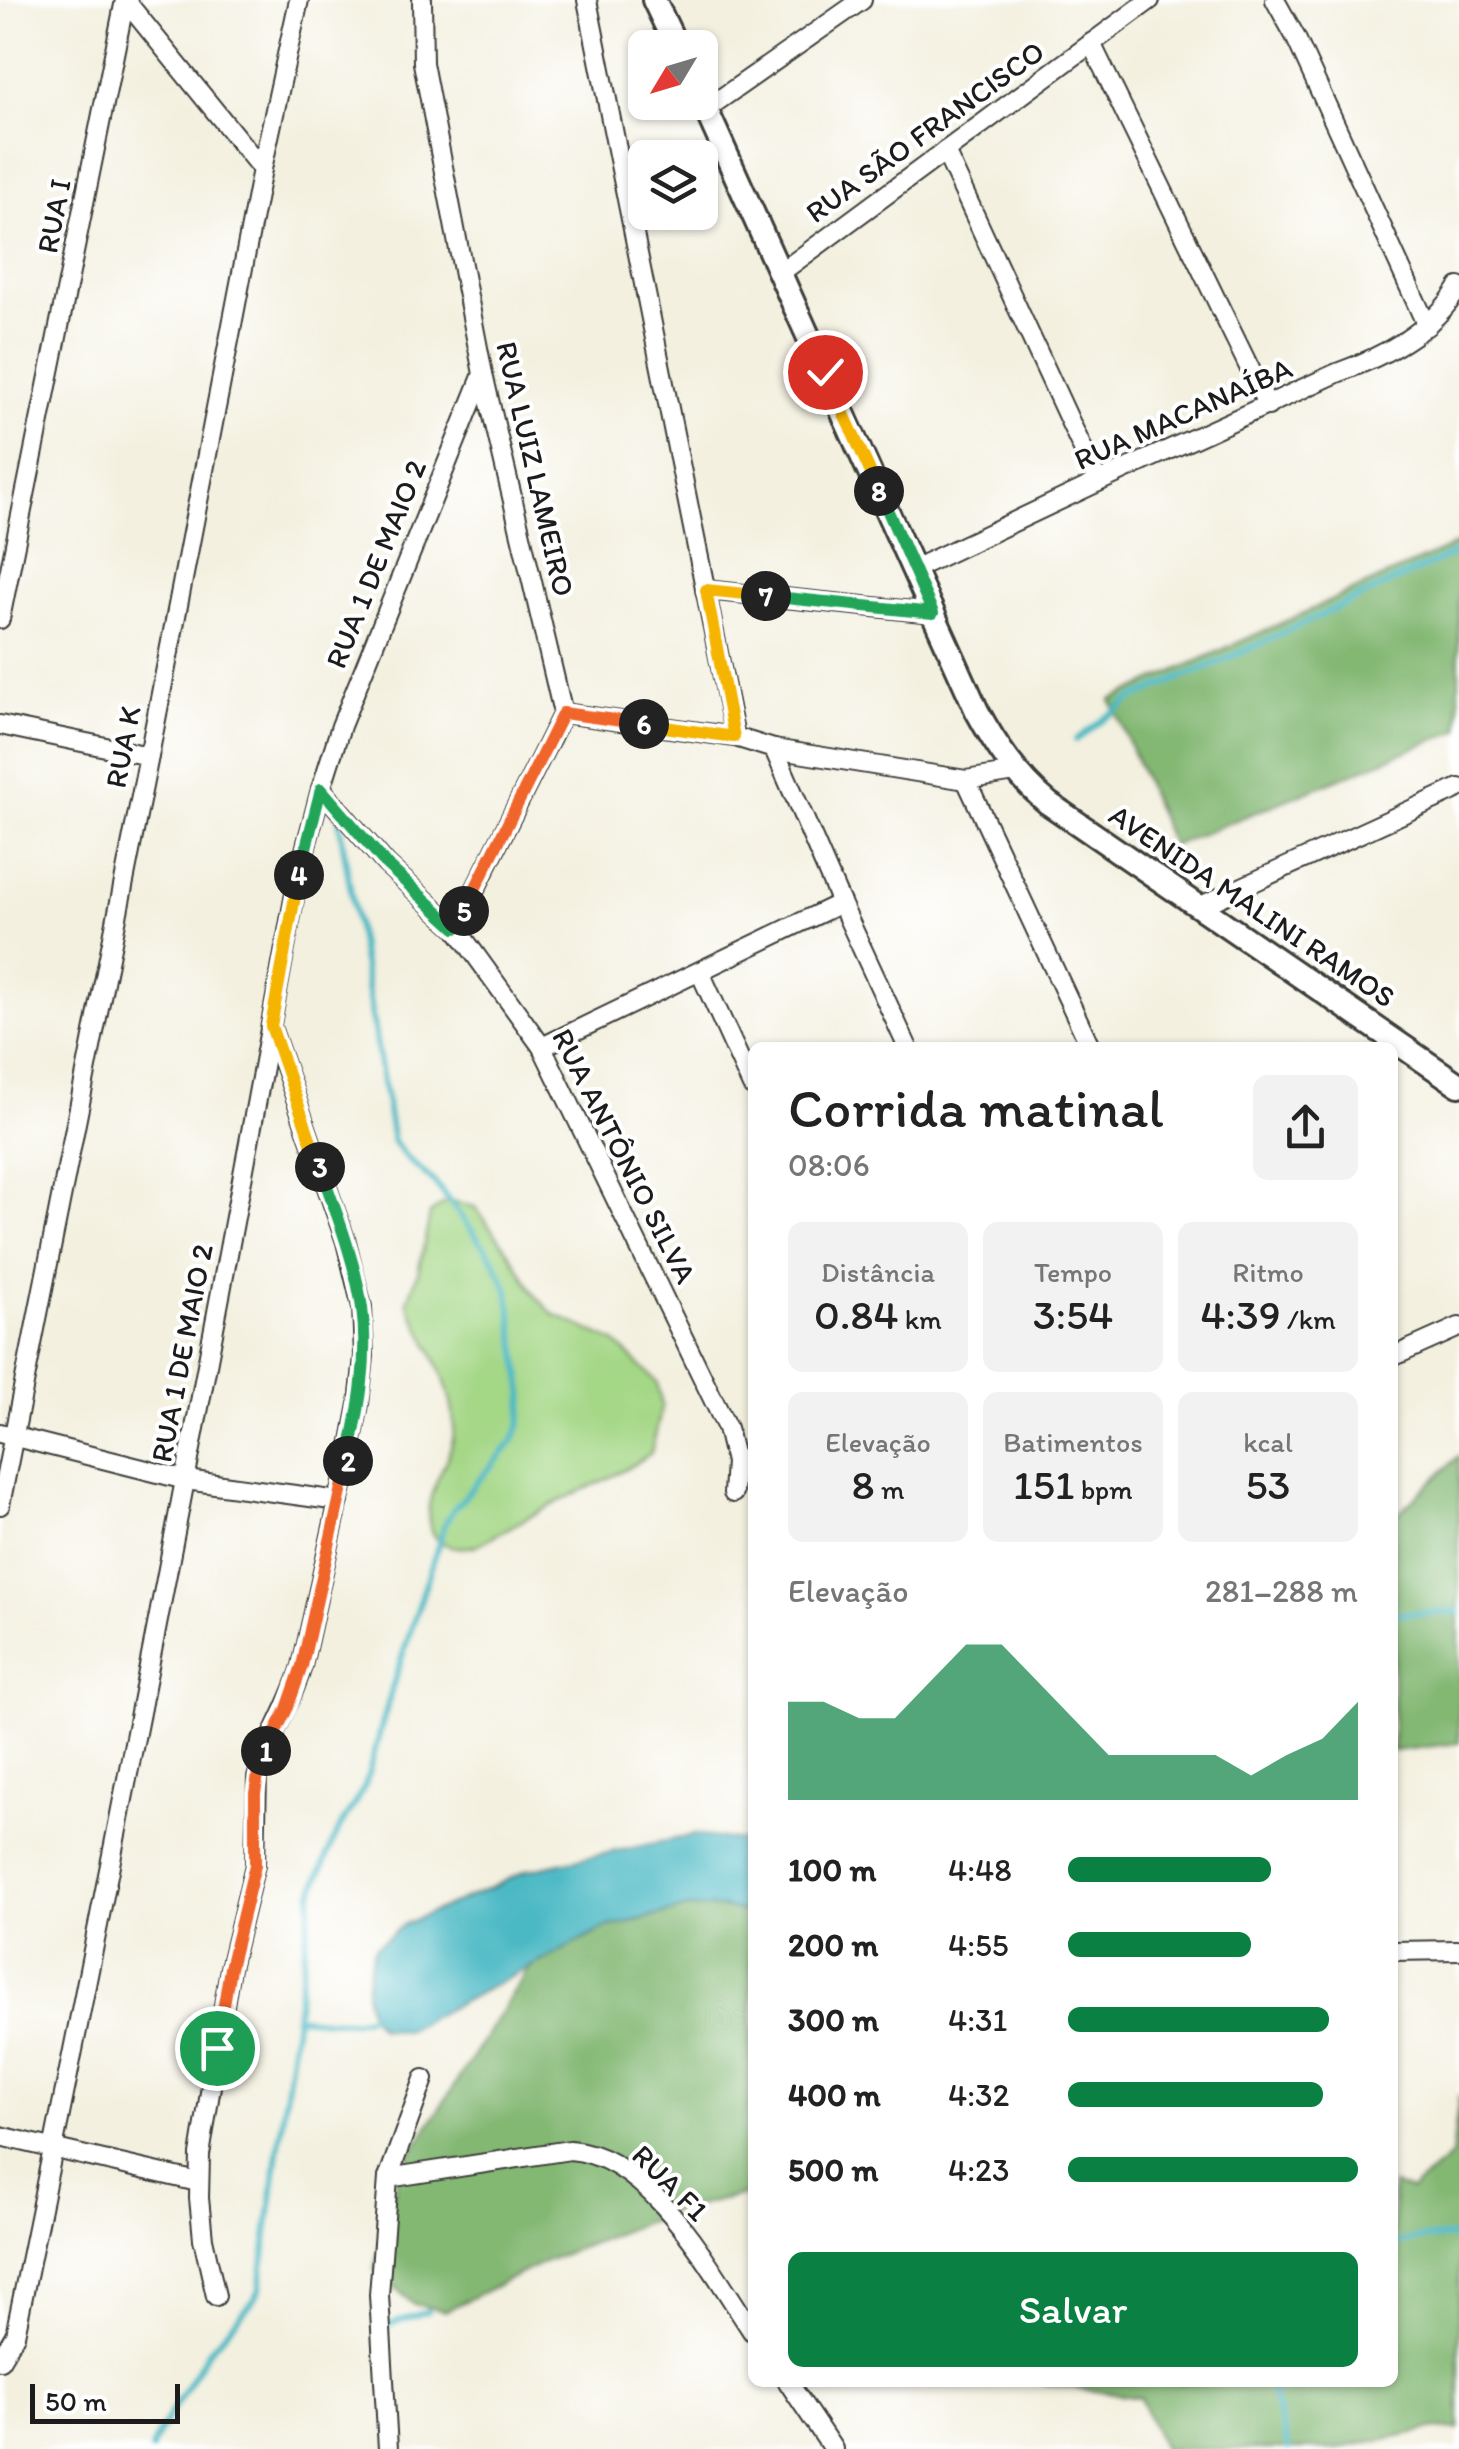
<!DOCTYPE html>
<html lang="pt">
<head>
<meta charset="utf-8">
<style>
  body { margin:0; font-family:Itim,sans-serif; background:#f2f2f2; color:#222; height:100vh; display:flex; flex-direction:column; font-size:38px; white-space:nowrap }
  * { box-sizing:border-box; margin:0 }
  p { font-size:32px; color:#767676 }
  .icon { flex:none; width:55px; height:55px; fill:none; stroke:currentColor; stroke-width:2; stroke-linecap:round; stroke-linejoin:round }
  .map { position:relative; flex:1; overflow:hidden }
  .sheet { position:absolute; left:748px; top:1042px; width:650px; height:1345px; display:flex; flex-direction:column; background:#fff; border-radius:15px; box-shadow:0 2px 8px #0004 }
  .sheet>* { flex:none }
  .needle { width:65px; rotate:232deg }
  .fabs { position:absolute; left:628px; top:30px; display:grid; gap:20px }
  .fabs a { display:grid; place-items:center; width:90px; height:90px; border-radius:15px; background:#fff; box-shadow:0 2px 8px #0004; font-size:50px }
  .scale { position:absolute; left:30px; bottom:25px; width:150px; box-sizing:border-box; padding-left:10px; border:5px solid #1c1c1c; border-top:0; font-size:28px; line-height:35px; white-space:nowrap; color:#1c1c1c; -webkit-text-stroke:8px #fff; paint-order:stroke }
  .pin { position:absolute; display:grid; place-items:center; width:85px; height:85px; color:#fff; margin:-42px; border:5px solid #fff; border-radius:50%; box-shadow:0 2px 10px #0007 }
  .km { position:absolute; width:50px; height:50px; margin:-25px; border-radius:50%; background:#222; color:#fff; font-size:28px; line-height:50px; text-align:center }
  .round { display:grid; place-items:center; flex:none; width:105px; height:105px; border-radius:15px; background:#f2f2f2 }
  .summary { display:flex; align-items:center; justify-content:space-between; height:170px; padding:0 40px }
  h1 { font-size:55px; font-weight:600; line-height:75px }
  .stats { display:grid; grid-template-columns:repeat(3,1fr); gap:15px; height:170px; padding:10px 40px }
  .stats div { display:grid; align-content:center; border-radius:15px; background:#f2f2f2; text-align:center }
  .stats b { font-size:42px; font-weight:600 }
  .stats small { font-size:28px; font-weight:400 }
  .stats p { font-size:28px }
  .chart { height:280px; padding:20px 40px }
  .chart p { display:flex; justify-content:space-between }
  .chart svg { width:100%; height:180px; margin-top:10px; fill:#0b8043; opacity:.7 }
  .cta { display:flex; gap:20px; margin-top:auto; padding:20px 40px }
  .cta a { flex:1; height:115px; border-radius:15px; background:#0b8043; color:#fff; font-size:40px; font-weight:600; line-height:115px; text-align:center }
  ul { padding:0 40px; list-style:none; font-size:32px }
  li { display:grid; grid-template-columns:160px 120px 1fr; align-items:center; height:75px }
  li i { height:25px; border-radius:12px; background:#0b8043 }
  .map>svg:first-child { display:block }
  .green { fill:#a4d786; stroke:#607a51; stroke-width:2.5 }
  .forest { fill:#83b873; stroke:#506a48; stroke-width:2.5 }
  .water { fill:#4bb9c4; stroke:#346a70; stroke-width:2.5 }
  .lines { fill:none; stroke-linecap:round; stroke-linejoin:round }
  .stream { stroke:#4bb9c4; stroke-width:6 }
  .minor-casing { stroke:#3c3c39; stroke-width:22 }
  .tertiary-casing { stroke:#3c3c39; stroke-width:28 }
  .minor { stroke:#fff; stroke-width:18 }
  .tertiary { stroke:#fff; stroke-width:22 }
  .split-1-casing { stroke:#fff; stroke-width:20 }
  .split-2-casing { stroke:#fff; stroke-width:20 }
  .split-3-casing { stroke:#fff; stroke-width:20 }
  .split-4-casing { stroke:#fff; stroke-width:20 }
  .split-5-casing { stroke:#fff; stroke-width:20 }
  .split-6-casing { stroke:#fff; stroke-width:20 }
  .split-7-casing { stroke:#fff; stroke-width:20 }
  .split-8-casing { stroke:#fff; stroke-width:20 }
  .split-9-casing { stroke:#fff; stroke-width:20 }
  .split-1 { stroke:#f0652b; stroke-width:12 }
  .split-2 { stroke:#f0652b; stroke-width:12 }
  .split-3 { stroke:#22a559; stroke-width:12 }
  .split-4 { stroke:#f5b400; stroke-width:12 }
  .split-5 { stroke:#22a559; stroke-width:12 }
  .split-6 { stroke:#f0652b; stroke-width:12 }
  .split-7 { stroke:#f5b400; stroke-width:12 }
  .split-8 { stroke:#22a559; stroke-width:12 }
  .split-9 { stroke:#f5b400; stroke-width:12 }
  .labels { text-anchor:middle; stroke-width:8; stroke-linejoin:round; paint-order:stroke }
  .street-label { font-size:30px; fill:#1c1c1c; stroke:#fff }
</style>
</head>
<body>
<div class="map">
<svg width="1459" height="2449" viewBox="0 0 1459 2449">
  <rect width="100%" height="100%" fill="#fff"/>
  <filter id="ink" filterUnits="userSpaceOnUse"><feTurbulence type="fractalNoise" baseFrequency=".01" numOctaves="2"/><feDisplacementMap in="SourceGraphic" scale="20" xChannelSelector="R" yChannelSelector="G"/><feConvolveMatrix kernelMatrix="1 2 1 2 8 2 1 2 1" color-interpolation-filters="sRGB"/></filter>
  <filter id="wash" filterUnits="userSpaceOnUse"><feTurbulence type="fractalNoise" baseFrequency=".0048" numOctaves="4" result="noise"/><feDisplacementMap in="SourceGraphic" scale="40" xChannelSelector="R" yChannelSelector="G"/><feGaussianBlur stdDeviation="2.25" result="paint"/><feColorMatrix in="noise" values="0 0 0 0 0 0 0 0 0 0 0 0 0 0 0 0 0 1.4 0 .05"/><feComposite in="paint" operator="in"/></filter>
  <g filter="url(#wash)">
    <rect width="100%" height="100%" fill="#f3f0df"/>
    <path class="green" d="M447 1201 475 1207 509 1252 535 1295 553 1314 615 1342 657 1382 662 1407 651 1453C621 1475 589 1486 556 1503 537 1512 520 1522 501 1532 493 1536 483 1543 474 1546 456 1550 436 1546 430 1527 421 1492 452 1464 454 1431 455 1385 426 1342 407 1302L418 1273 430 1214Z"/>
    <g class="forest">
      <path d="M1459 543V730L1172 846 1111 700Z"/>
      <path d="M1459 1456V1743L1393 1751V1518Z"/>
      <path d="M688 1908H723L752 1913V2193L674 2211 615 2234 548 2260 445 2311 414 2304 374 2270 399 2172 530 1967 606 1928Z"/>
      <path d="M1459 2095V2430L1437 2428 1336 2449H1163L1140 2398 1042 2383 1392 2382 1393 2185 1411 2190 1452 2156Z"/>
    </g>
    <path class="water" d="M694 1835 752 1842V1913L723 1908H688L606 1928 405 2031 380 2028C358 2004 367 1977 374 1948L406 1923 486 1890 528 1870Z"/>
    <g class="lines">
      <g class="stream">
        <path d="M1076 740 1133 698 1231 657 1459 551"/>
        <path d="M1392 1614 1459 1612"/>
        <path d="M297 2017C319 2018 355 2027 373 2013"/>
        <path d="M1392 2244 1416 2239 1459 2236"/>
        <path d="M383 2329 385 2326 428 2311"/>
        <path d="M1269 2382 1288 2449"/>
        <path d="M152 2449 159 2432 208 2352 254 2300 260 2289 312 1894 337 1832 365 1786 393 1685 445 1524 452 1511 514 1440 520 1424 524 1398 508 1290 494 1260 482 1244 435 1183 403 1154 393 1141 339 821"/>
      </g>
    </g>
  </g>
  <g filter="url(#ink)">
    <g class="lines">
      <g class="minor-casing">
        <g id="minor">
          <path d="M125 0 262 169"/>
          <path d="M422 0 423 63 483 374 563 713 456 928"/>
          <path d="M587 0 735 737"/>
          <path d="M1275 0 1295 36 1427 326"/>
          <path d="M1091 43 1268 406"/>
          <path d="M706 109 862 0"/>
          <path d="M945 151 1098 482"/>
          <path d="M780 273 1150 0"/>
          <path d="M914 569 1098 482 1337 373C1384 356 1432 332 1459 287"/>
          <path d="M705 590 933 613"/>
          <path d="M0 619 125 0"/>
          <path d="M563 713 735 737 774 749 966 780 1015 772"/>
          <path d="M0 725 149 756"/>
          <path d="M774 749 841 903 908 1048"/>
          <path d="M966 780 1091 1048"/>
          <path d="M321 789 386 864 456 928 542 1047 727 1428 735 1462 733 1493"/>
          <path d="M1201 906 1459 788"/>
          <path d="M700 972 752 1086"/>
          <path d="M542 1047 841 903"/>
          <path d="M1392 1357 1459 1327"/>
          <path d="M0 1433 186 1480 339 1501"/>
          <path d="M0 1505 149 756 262 169 299 0"/>
          <path d="M1392 1951 1459 1950"/>
          <path d="M0 2136 198 2182"/>
          <path d="M388 2178 570 2150C651 2156 711 2270 752 2331"/>
          <path d="M216 2296 203 2239 199 2198 200 2155 230 1968 255 1865 257 1778C267 1739 291 1705 302 1666L351 1446 359 1404 364 1356 362 1307 346 1242 271 1027"/>
          <path d="M0 2360 15 2335C115 1850 209 1364 298 877L321 789 341 726 483 374"/>
          <path d="M788 2382 833 2449"/>
          <path d="M388 2449 379 2295 388 2178 424 2079"/>
        </g>
      </g>
      <g class="tertiary-casing">
        <g id="tertiary">
          <path d="M654 0 677 48"/>
          <path d="M700 96 977 711C996 746 1017 777 1048 803L1459 1085"/>
        </g>
      </g>
      <use href="#minor" class="minor"/>
      <use href="#tertiary" class="tertiary"/>
    </g>
  </g>
  <g class="lines" filter="url(#ink)">
    <g class="split-1-casing">
      <path id="split-1" d="M217 2048 230 1968 255 1865V1793L260 1764 266 1751"/>
    </g>
    <g class="split-2-casing">
      <path id="split-2" d="M266 1751 287 1709 302 1666 348 1461"/>
    </g>
    <g class="split-3-casing">
      <path id="split-3" d="M320 1167C336 1212 355 1260 362 1308 369 1359 359 1411 348 1461"/>
    </g>
    <g class="split-4-casing">
      <path id="split-4" d="M299 875 271 1026 320 1167"/>
    </g>
    <g class="split-5-casing">
      <path id="split-5" d="M299 875 321 789 386 864 456 928 464 911"/>
    </g>
    <g class="split-6-casing">
      <path id="split-6" d="M464 911 563 713 644 724"/>
    </g>
    <g class="split-7-casing">
      <path id="split-7" d="M644 724 734 737 706 590 766 596"/>
    </g>
    <g class="split-8-casing">
      <path id="split-8" d="M766 596 933 613 879 491"/>
    </g>
    <g class="split-9-casing">
      <path id="split-9" d="M825 372 879 491"/>
    </g>
    <use href="#split-1" class="split-1"/>
    <use href="#split-2" class="split-2"/>
    <use href="#split-3" class="split-3"/>
    <use href="#split-4" class="split-4"/>
    <use href="#split-5" class="split-5"/>
    <use href="#split-6" class="split-6"/>
    <use href="#split-7" class="split-7"/>
    <use href="#split-8" class="split-8"/>
    <use href="#split-9" class="split-9"/>
  </g>
  <g class="labels">
    <g class="street-label">
      <text transform="translate(925 132) rotate(-36)" y="10">RUA SÃO FRANCISCO</text>
      <text transform="translate(54 216) rotate(-79)" y="10">RUA I</text>
      <text transform="translate(1183 414) rotate(-24)" y="10">RUA MACANAÍBA</text>
      <text transform="translate(535 469) rotate(77)" y="10">RUA LUIZ LAMEIRO</text>
      <text transform="translate(376 564) rotate(-68)" y="10">RUA 1 DE MAIO 2</text>
      <text transform="translate(123 747) rotate(-79)" y="10">RUA K</text>
      <text transform="translate(1252 906) rotate(34)" y="10">AVENIDA MALINI RAMOS</text>
      <text transform="translate(624 1156) rotate(63)" y="10">RUA ANTÔNIO SILVA</text>
      <text transform="translate(182 1353) rotate(-79)" y="10">RUA 1 DE MAIO 2</text>
      <text transform="translate(670 2183) rotate(45)" y="10">RUA F1</text>
    </g>
  </g>
</svg>
<div class="fabs">
<a><svg class="needle" viewBox="-14 -14 28 28"><path d="M0-13l5 13h-10z" fill="#e53935"/><path d="M0 13l5-13h-10z" fill="#767676"/></svg></a>
<a><svg class="icon" aria-label="layers" viewBox="0 0 24 24"><path d="M12 4l9 5-9 5-9-5zM3 14l9 5 9-5"/></svg></a>
</div>
<div class="scale">50 m</div>
<div class="pin" style="left:217px;top:2048px;background:#1e9e55"><svg class="icon" aria-label="arrive" viewBox="0 0 24 24"><path d="M6 21V4h12l-3 4 3 4H6"/></svg></div>
<div class="pin" style="left:825px;top:372px;background:#d93025"><svg class="icon" aria-label="check" viewBox="0 0 24 24"><path d="M5 12l5 5 9-10"/></svg></div>
<b class="km" style="left:266px;top:1751px">1</b>
<b class="km" style="left:348px;top:1461px">2</b>
<b class="km" style="left:320px;top:1167px">3</b>
<b class="km" style="left:299px;top:875px">4</b>
<b class="km" style="left:464px;top:911px">5</b>
<b class="km" style="left:644px;top:724px">6</b>
<b class="km" style="left:766px;top:596px">7</b>
<b class="km" style="left:879px;top:491px">8</b>
<section class="sheet">
<div class="summary"><div><h1>Corrida matinal</h1><p>08:06</p></div><a class="round"><svg class="icon" aria-label="share" viewBox="0 0 24 24"><path d="M12 15V3M7 8l5-5 5 5M5 13v7h14v-7"/></svg></a></div>
<div class="stats">
<div><p>Distância</p><b>0.84<small> km</small></b></div>
<div><p>Tempo</p><b>3:54</b></div>
<div><p>Ritmo</p><b>4:39<small> /km</small></b></div>
</div>
<div class="stats">
<div><p>Elevação</p><b>8<small> m</small></b></div>
<div><p>Batimentos</p><b>151<small> bpm</small></b></div>
<div><p>kcal</p><b>53</b></div>
</div>
<div class="chart"><p><span>Elevação</span>281–288 m</p>
<svg viewBox="0 0 160 44" preserveAspectRatio="none"><path d="M0 44V20L10 20L20 24L30 24L40 15L50 6L60 6L70 15L80 24L90 33L100 33L110 33L120 33L130 38L140 33L150 29L160 20V44z"/></svg>
</div>
<ul>
<li><b>100 m</b>4:48<i style="width:70%"></i></li>
<li><b>200 m</b>4:55<i style="width:63%"></i></li>
<li><b>300 m</b>4:31<i style="width:90%"></i></li>
<li><b>400 m</b>4:32<i style="width:88%"></i></li>
<li><b>500 m</b>4:23<i style="width:100%"></i></li>
</ul>
<div class="cta"><a>Salvar</a></div>
</section>
</div>
</body>
</html>
